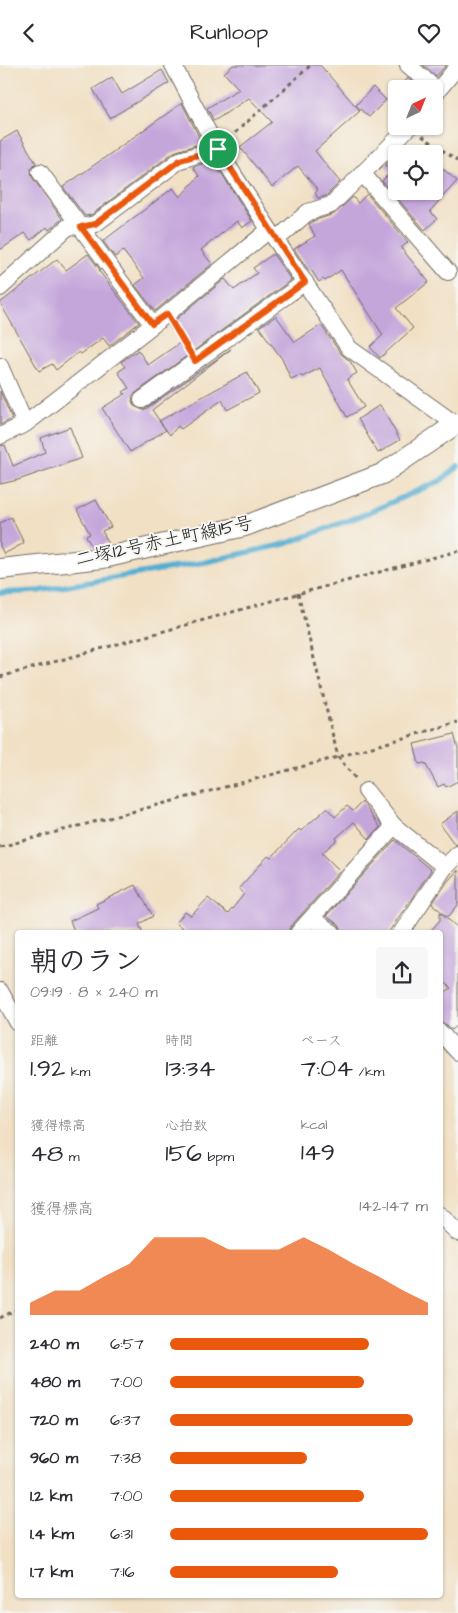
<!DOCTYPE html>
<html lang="ja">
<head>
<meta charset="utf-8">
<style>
  body { margin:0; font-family:"Architects Daughter","Klee One",sans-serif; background:#f7f7f7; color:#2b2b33; height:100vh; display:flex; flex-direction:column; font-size:19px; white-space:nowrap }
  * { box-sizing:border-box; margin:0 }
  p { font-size:16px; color:#7c7c81 }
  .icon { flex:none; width:28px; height:28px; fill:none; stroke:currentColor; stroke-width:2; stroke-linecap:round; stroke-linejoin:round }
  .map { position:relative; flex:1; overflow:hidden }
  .panel { position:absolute; left:15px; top:865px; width:428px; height:668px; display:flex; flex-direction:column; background:#fff; border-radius:5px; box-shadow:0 1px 4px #0004 }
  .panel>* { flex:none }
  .needle { width:32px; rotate:43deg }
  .buttons { position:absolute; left:388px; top:15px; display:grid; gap:10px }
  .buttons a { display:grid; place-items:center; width:55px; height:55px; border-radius:5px; background:#fff; box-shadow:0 1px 4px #0004; font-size:25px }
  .pin { position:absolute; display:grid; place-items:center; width:42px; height:42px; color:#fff; margin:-21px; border:2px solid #fff; border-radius:50%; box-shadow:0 1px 5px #0007 }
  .round { display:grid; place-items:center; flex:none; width:52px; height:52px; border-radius:5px; background:#f7f7f7 }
  .head { display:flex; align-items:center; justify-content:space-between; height:85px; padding:0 15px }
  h1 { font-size:28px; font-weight:600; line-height:38px }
  .metrics { display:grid; grid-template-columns:repeat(3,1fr); gap:8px; height:85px; padding:5px 15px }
  .metrics div { display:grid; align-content:center }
  .metrics b { font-size:25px; font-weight:600 }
  .metrics small { font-size:14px; font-weight:400 }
  .metrics p { font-size:14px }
  .chart { height:140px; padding:10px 15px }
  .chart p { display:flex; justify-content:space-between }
  .chart svg { width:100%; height:90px; margin-top:5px; fill:#ea580c; opacity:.7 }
  ul { padding:0 15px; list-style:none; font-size:16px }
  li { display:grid; grid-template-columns:80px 60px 1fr; align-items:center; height:38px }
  li i { height:12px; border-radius:6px; background:#ea580c }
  header { display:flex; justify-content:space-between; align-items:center; height:65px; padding:0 15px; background:#fff; font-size:22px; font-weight:600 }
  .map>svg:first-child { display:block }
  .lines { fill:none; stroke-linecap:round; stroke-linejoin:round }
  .stream { stroke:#54aed2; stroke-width:5.5 }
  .building { fill:#c5a6db }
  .minor-casing { stroke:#706a61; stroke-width:18 }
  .tertiary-casing { stroke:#706a61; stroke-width:22 }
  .path { stroke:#706a61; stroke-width:3; stroke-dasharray:4 4; stroke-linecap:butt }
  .minor { stroke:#fff; stroke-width:16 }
  .tertiary { stroke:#fff; stroke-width:20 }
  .route-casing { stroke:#fff; stroke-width:10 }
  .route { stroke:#ea580c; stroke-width:6 }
  .labels { text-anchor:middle; stroke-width:4; stroke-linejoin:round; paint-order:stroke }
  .street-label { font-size:19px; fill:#2b2b2b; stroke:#f6f6f2 }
</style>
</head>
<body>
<header><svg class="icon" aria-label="back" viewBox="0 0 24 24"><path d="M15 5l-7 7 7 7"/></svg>Runloop<svg class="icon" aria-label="heart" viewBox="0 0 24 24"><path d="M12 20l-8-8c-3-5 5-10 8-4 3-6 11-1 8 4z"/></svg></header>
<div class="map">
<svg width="458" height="1548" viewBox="0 0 458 1548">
  <rect width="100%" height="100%" fill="#f6f6f2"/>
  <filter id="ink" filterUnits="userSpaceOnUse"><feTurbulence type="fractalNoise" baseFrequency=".02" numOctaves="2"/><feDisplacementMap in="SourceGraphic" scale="10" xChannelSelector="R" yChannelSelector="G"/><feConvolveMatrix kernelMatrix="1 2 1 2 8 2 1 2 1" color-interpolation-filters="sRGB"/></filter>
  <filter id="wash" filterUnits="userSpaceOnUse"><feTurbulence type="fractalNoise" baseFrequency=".0096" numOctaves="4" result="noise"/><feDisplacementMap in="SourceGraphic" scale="20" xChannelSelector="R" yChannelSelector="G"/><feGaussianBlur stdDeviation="1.12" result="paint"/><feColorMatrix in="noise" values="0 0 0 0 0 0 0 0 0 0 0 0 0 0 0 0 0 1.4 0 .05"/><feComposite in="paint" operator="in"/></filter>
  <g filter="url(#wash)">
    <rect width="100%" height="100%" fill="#f1e0c4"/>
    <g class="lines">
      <path class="stream" d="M0 528 38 526 206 497 285 479 363 450 440 416 458 402"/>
    </g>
    <g id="blocks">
      <g class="building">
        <path d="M233 0H320L360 46 315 86 340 117 326 131 318 133 315 128 318 125 298 101 272 122 240 82 272 57 249 33 214 56 207 43 239 24 224 8Z"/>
        <path d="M423 0H446L436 11Z"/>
        <path d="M162 5 169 18 110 53 93 24 112 12 122 29Z"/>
        <path d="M408 13 420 24H398Z"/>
        <path d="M373 22 386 35 369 52 356 40Z"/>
        <path d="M182 38 202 78 174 87 91 150 85 151 63 122Z"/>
        <path d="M17 66 36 98 31 103 32 112 62 154 49 165 47 162 31 175 25 168 0 185V76Z"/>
        <path d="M396 89V126H434V96L457 116 430 146 437 154 425 165 382 116 391 107 385 100Z"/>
        <path d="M208 97 222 109 252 156 242 163 237 156 201 185 212 199 155 246 135 220 144 213 123 186 115 192 103 176 173 123 180 132 199 111 193 102Z"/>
        <path d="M367 129 408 177 401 183 429 217 396 243 413 263 380 293 370 282 383 270 341 205 325 216 323 214 319 217 311 205 309 206 294 184 315 171 309 159 313 156 334 149 353 132 358 138Z"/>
        <path d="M88 189 100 205 99 206 139 258 109 281 103 273 81 289 79 287 56 305 52 299 39 306 0 238 57 194 66 205Z"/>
        <path d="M273 189 291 215 133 330 132 336 134 341 143 345 147 343 231 284 152 345 166 365 130 387 102 343 125 329 123 327 129 323 118 307 125 302 121 297 138 285 148 300 181 277 169 260 225 214 234 225 257 208 253 203Z"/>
        <path d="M276 251 295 277 321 260 341 289 350 296 357 308 347 314 364 342 347 352 320 303 302 312 300 310 291 314 282 294 259 262Z"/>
        <path d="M247 307 259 328 227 345 222 335 181 364 178 361 170 370 159 356Z"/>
        <path d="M0 326 12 354 0 360Z"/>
        <path d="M380 340 400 375 378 388 358 354Z"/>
        <path d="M70 362 82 393 18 415 0 419V381L5 380 13 401 45 387 41 373Z"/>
        <path d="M96 435 111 462 102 466 108 477 99 482H92L86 471 90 469 77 445Z"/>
        <path d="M11 452 24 478 4 489 0 481V458Z"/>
        <path d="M454 669 458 683V716L446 722 444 719 438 722 425 698 419 699 414 679Z"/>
        <path d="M362 737 380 762 369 774 354 757 336 773 337 775 322 788 340 806 291 861 288 868H188L176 858 185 847 191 851 208 833 228 849 244 829 239 823 268 791 271 793 299 764 301 766 327 743 335 752 347 741 353 746Z"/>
        <path d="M458 746V779L455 780 440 759Z"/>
        <path d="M395 775 431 805 388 868H343L339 860 326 851Z"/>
        <path d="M458 805V840L448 852 432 839 448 816Z"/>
        <path d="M135 820 153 851 139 859 143 868H75L70 856 98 843 96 839Z"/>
        <path d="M440 847 458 863V960L452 965 447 960 440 957V931L451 923 440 913V868H429L440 855Z"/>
      </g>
    </g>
  </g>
  <g filter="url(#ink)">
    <use href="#blocks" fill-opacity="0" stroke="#706a61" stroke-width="1"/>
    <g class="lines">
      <g class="minor-casing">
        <g id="minor">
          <path d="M173 0 217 84 276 175 349 283 458 361"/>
          <path d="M408 0 437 25"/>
          <path d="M434 30 458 1"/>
          <path d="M40 107 152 259"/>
          <path d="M362 108 448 207"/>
          <path d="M276 175 308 147 331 140 410 61"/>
          <path d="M0 223 69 161 81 162 95 159 180 95 217 84"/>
          <path d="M0 301 25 359"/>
          <path d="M142 335 305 217"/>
          <path d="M0 371 25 359 37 350 167 249 269 165"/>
          <path d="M366 726 394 761"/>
          <path d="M312 854 333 868"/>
          <path d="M298 868 394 761 445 802 458 789"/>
          <path d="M401 868 445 802"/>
          <path d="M0 926 18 958"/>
          <path d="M440 967 458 987"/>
          <path d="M440 1150 458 1168"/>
        </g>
      </g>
      <g class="tertiary-casing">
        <path id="tertiary" d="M0 504 103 493 245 461 382 409 456 359"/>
      </g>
      <g class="path">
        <path d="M422 71 458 96"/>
        <path d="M229 73 311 0"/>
        <path d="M175 263 187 283"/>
        <path d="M298 528 338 692 356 714"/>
        <path d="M0 612 286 532 458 486"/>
        <path d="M0 782 338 692 458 657"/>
        <path d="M0 1253 18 1244"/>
      </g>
      <use href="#minor" class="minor"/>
      <use href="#tertiary" class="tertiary"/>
    </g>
  </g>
  <g class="lines" filter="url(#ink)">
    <g class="route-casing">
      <path id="route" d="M218 84 305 217 195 296 167 249 152 259 81 162 95 159 180 95Z"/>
    </g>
    <use href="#route" class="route"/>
  </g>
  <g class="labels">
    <g class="street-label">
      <text transform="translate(164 475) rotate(-12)" y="7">二塚12号赤土町線15号</text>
    </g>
  </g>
</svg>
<div class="buttons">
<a><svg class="needle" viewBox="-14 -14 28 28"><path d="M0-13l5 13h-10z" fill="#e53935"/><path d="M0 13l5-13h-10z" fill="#7c7c81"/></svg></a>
<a><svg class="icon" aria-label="locate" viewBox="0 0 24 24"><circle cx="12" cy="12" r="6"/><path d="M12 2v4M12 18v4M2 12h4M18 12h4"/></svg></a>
</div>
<div class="pin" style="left:218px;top:84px;background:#1e9e55"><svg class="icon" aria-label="arrive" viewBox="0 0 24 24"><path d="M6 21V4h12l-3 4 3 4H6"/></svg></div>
<section class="panel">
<div class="head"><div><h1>朝のラン</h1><p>09:19 · 8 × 240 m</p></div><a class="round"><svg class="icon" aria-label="share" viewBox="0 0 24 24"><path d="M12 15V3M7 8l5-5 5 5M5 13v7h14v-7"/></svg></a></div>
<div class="metrics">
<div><p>距離</p><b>1.92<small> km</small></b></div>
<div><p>時間</p><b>13:34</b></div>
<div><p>ペース</p><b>7:04<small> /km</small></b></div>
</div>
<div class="metrics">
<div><p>獲得標高</p><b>48<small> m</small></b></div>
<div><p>心拍数</p><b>156<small> bpm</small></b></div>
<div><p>kcal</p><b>149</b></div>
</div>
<div class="chart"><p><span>獲得標高</span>142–147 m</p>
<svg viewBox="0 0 160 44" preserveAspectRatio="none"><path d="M0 44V38L10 32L20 32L30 25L40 19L50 6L60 6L70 6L80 12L90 12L100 12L110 6L120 12L130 19L140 25L150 32L160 38V44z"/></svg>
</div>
<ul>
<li><b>240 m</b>6:57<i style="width:77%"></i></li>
<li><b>480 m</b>7:00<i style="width:75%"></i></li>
<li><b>720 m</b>6:37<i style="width:94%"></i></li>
<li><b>960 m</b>7:38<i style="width:53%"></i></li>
<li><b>1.2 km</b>7:00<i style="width:75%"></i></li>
<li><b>1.4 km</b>6:31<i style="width:100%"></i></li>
<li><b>1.7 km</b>7:16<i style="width:65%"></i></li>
</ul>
</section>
</div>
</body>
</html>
